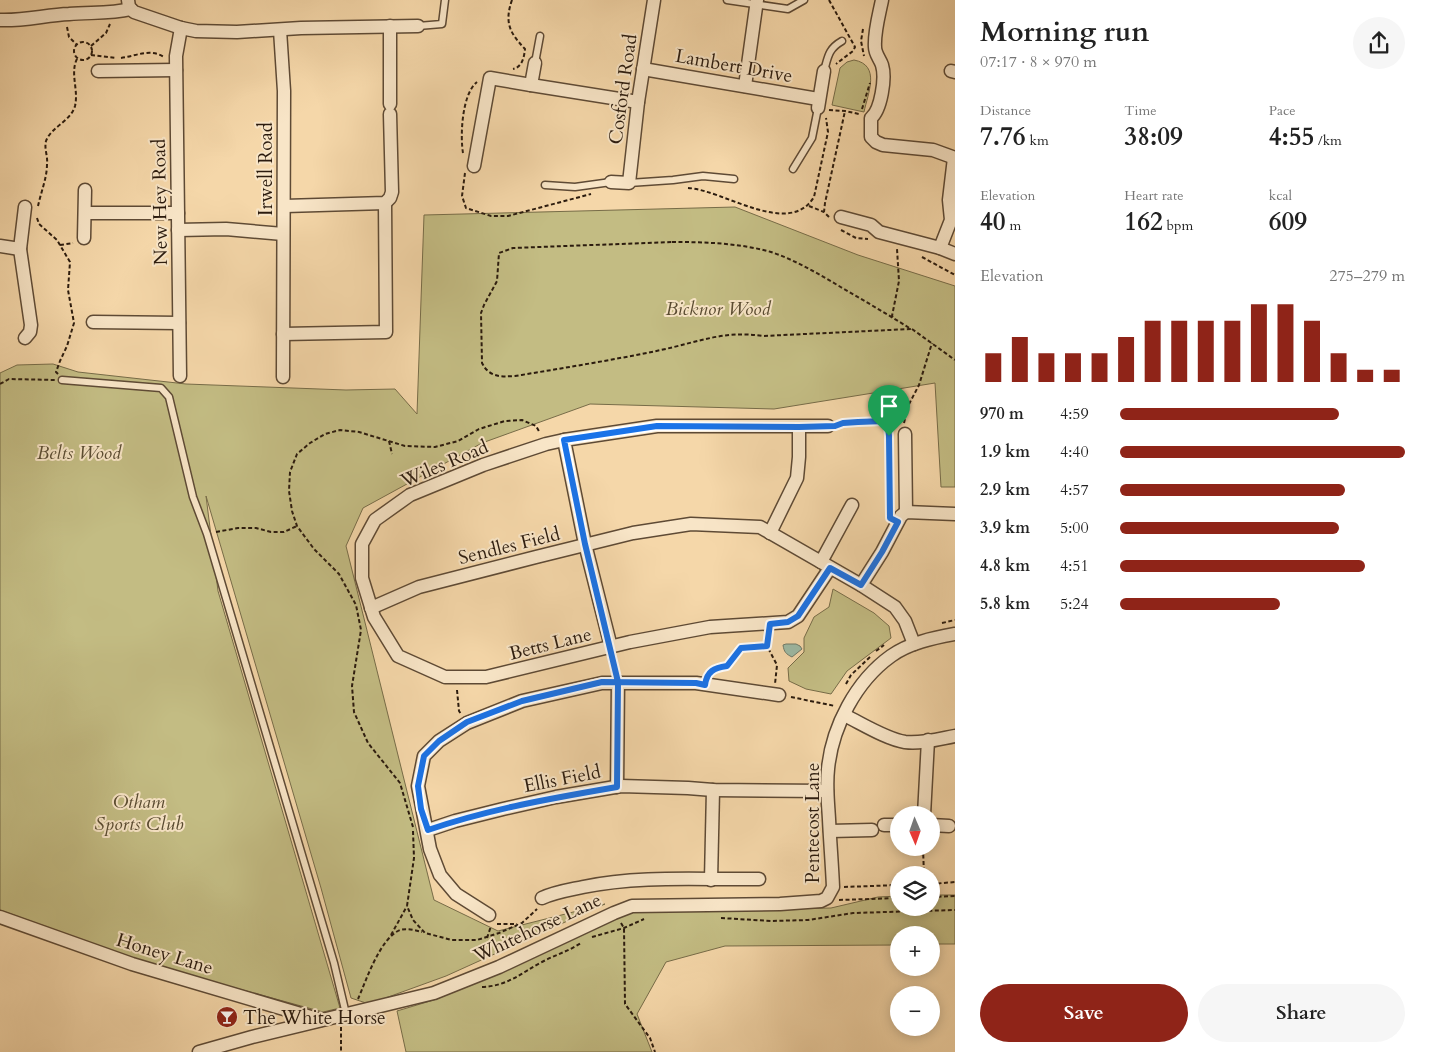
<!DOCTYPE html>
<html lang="en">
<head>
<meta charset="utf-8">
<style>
  body { margin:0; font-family:Cardo,serif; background:#f6f6f6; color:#222; height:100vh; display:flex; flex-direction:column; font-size:19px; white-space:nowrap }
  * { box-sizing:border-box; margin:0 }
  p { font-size:16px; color:#767676 }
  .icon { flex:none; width:28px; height:28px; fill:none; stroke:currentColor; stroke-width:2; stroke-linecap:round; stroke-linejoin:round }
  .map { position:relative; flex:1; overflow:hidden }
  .sheet { display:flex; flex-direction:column; background:#fff; width:475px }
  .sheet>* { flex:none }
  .needle { width:32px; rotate:178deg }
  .tools { position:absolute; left:890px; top:806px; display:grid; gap:10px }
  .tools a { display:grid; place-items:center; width:50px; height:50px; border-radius:50%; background:#fff; box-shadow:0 2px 12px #0003; font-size:25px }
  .pin { position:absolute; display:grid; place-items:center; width:42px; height:42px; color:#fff; margin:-51px -21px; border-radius:50% 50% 50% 0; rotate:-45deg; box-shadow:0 0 5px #0007 }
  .pin .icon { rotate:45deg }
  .round { display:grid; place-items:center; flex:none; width:52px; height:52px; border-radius:26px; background:#f6f6f6 }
  .summary { display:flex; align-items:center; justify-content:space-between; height:85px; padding:0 25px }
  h1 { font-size:28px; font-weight:600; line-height:38px }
  .stats { display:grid; grid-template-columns:repeat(3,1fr); gap:8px; height:85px; padding:5px 25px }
  .stats div { display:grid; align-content:center }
  .stats b { font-size:25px; font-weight:600 }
  .stats small { font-size:14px; font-weight:400 }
  .stats p { font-size:14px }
  .chart { height:140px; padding:10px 25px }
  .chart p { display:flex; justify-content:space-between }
  .chart svg { width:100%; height:90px; margin-top:5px; stroke:#8f2418; stroke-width:6 }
  .primary-button { display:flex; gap:10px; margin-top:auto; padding:10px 25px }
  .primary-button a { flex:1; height:58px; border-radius:30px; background:#8f2418; color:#fff; font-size:20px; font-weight:600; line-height:58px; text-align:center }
  .primary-button a+a { background:#f6f6f6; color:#222 }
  ul { padding:0 25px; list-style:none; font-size:16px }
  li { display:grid; grid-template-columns:80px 60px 1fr; align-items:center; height:38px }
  li i { height:12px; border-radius:6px; background:#8f2418 }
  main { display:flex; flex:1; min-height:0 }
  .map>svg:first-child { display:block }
  .green { fill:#c3bc83; stroke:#776c48 }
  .water { fill:#9dbaa5; stroke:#6f7a69 }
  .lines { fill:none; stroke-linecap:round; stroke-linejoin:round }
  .lane-casing { stroke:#5e4a35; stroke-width:9 }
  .street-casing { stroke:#5e4a35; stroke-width:15 }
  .path { stroke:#2b1b0e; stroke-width:2; stroke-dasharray:4 2.5; stroke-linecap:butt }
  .lane { stroke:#f8e5c7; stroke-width:6 }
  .street { stroke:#f8e5c7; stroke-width:12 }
  .route-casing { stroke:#fff; stroke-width:10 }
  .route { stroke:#1a73e8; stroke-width:6 }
  .labels { text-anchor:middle; stroke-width:4; stroke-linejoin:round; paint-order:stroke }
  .street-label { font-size:19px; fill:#2b1b0e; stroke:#f8e5c7 }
  .park-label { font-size:19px; font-style:italic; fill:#594b31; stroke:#f8e5c7 }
  .poi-label { font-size:19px; fill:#2b1b0e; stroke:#f8e5c7; text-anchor:start }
</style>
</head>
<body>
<main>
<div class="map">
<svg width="955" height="1052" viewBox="0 0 955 1052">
  <rect width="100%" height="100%" fill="#f5d7a9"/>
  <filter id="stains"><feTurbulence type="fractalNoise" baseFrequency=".004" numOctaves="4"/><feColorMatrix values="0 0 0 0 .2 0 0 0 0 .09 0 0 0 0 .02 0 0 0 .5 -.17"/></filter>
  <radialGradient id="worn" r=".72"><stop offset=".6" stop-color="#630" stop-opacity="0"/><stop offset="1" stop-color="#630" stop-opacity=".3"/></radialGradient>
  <g class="green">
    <path d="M854 60C881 65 868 93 864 112L832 105 840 68 847 62Z"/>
    <path d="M735 207 858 255 955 286V487H941L935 383 774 409 590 404 482 443 363 508 346 546 434 900 498 931 605 904 446 976 369 1004 351 998 321 888 206 496 218 591 340 1008 323 1012 159 967 0 910V373L17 365 53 364 78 372 186 384 346 390 395 389 417 414 424 215Z"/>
    <path d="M833 589 874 613 889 626 891 638 847 671 831 694 806 689 789 681 788 668 804 652V638L814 617 829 607Z"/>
    <path d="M931 895H955V944H931V935H899V945L725 946 666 962 637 1014 652 1052H406L397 1011 437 999 631 912 831 908 878 897 899 896V908H931Z"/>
  </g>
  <path class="water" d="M786 644H796L800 646 802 649 792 657C786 654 784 652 783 645Z"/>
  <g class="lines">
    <g class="lane-casing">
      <g id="lane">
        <path d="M727 0 788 9 804 0"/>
        <path d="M418 26 442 24 445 0"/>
        <path d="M535 63 540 36"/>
        <path d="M824 71C828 57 828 49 842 41"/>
        <path d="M793 169 812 138 818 108"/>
        <path d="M629 183 673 180 703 176 734 179"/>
        <path d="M545 185 575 187 611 182"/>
        <path d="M62 380 161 388 169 397 193 497 207 534 334 963 346 1014"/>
      </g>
    </g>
    <g class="street-casing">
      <g id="street">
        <path d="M128 0 129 7 134 12 181 28 196 31 237 32 301 28 418 26"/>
        <path d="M882 0C879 15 874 32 875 47 875 54 880 59 882 65 886 78 881 110 871 118V137L876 142 883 145 933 150 955 158"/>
        <path d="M0 20C24 21 46 15 69 14 90 12 110 14 131 9"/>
        <path d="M390 26V104"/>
        <path d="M280 30 284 91 283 377"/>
        <path d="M535 63 531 85 638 102"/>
        <path d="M643 69 818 99"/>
        <path d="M98 71 176 70"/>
        <path d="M951 71 955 72"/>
        <path d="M745 86 757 0"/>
        <path d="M818 108 824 71"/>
        <path d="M474 166 490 78 531 85"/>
        <path d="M611 182 629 183 638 102 654 0"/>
        <path d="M285 206 385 203 390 198 392 192 390 114"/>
        <path d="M25 207 20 249 31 325 30 332 25 338"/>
        <path d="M86 213H178"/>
        <path d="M841 217 871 225 879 232 940 248 951 220 949 200 954 158"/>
        <path d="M178 230 226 229 283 234"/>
        <path d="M84 238 85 190"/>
        <path d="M0 246 20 249"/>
        <path d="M940 248 955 254"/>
        <path d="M93 322 179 323"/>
        <path d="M283 334 386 332 385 203"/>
        <path d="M180 376 176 56 181 28"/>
        <path d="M905 434 906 512"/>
        <path d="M564 440 546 444 483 465 410 495 375 520 362 544V578L374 617 398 656 445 677H486L630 642 710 627 788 622 798 616 830 568"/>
        <path d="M770 533 797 478 799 457V427"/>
        <path d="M821 562 852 505"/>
        <path d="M861 585 882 552 901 516 906 512 955 514"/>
        <path d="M371 608 419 587 536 557 633 533 691 524 760 527 861 585 895 607 905 621 914 644"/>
        <path d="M611 647 585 544 564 440 657 426H828"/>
        <path d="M844 715C861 723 886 739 905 742 921 744 939 739 955 736"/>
        <path d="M617 787 618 682"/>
        <path d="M924 815 928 740"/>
        <path d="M884 825H899"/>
        <path d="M931 825 949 826"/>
        <path d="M428 830 455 821 503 809 556 797 621 786 688 788 713 790 827 791"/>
        <path d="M830 831 872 830"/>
        <path d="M711 880 713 790"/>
        <path d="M542 898C555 892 569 890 583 887 641 875 701 880 759 879"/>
        <path d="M489 915 456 894 440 875 430 849 418 786 424 756 439 741 467 723 522 701 602 683H696L779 695"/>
        <path d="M0 917 132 964 321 1020"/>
        <path d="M199 1052 252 1037 434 993 499 967 614 913 632 906 780 904 821 901 827 898 833 887C832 864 830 841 829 819 828 802 826 786 828 769 832 727 856 681 891 656 909 643 933 638 955 634"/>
      </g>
    </g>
    <g class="path">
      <path d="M512 0C504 23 510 33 525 49 524 58 522 67 513 69"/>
      <path d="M829 0 855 47 853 51 836 64"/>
      <path d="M67 27 69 37 77 45"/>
      <path d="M863 29 861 41 864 56"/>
      <circle cx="83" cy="51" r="9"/>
      <path d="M91 46 106 33 110 24"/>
      <path d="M91 55 116 58"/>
      <path d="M121 58C136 56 150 48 164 57"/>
      <path d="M862 109 870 83"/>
      <path d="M829 110 845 111 859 114"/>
      <path d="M463 153C460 135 462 94 477 82"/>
      <path d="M465 173 462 196 466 208 491 216H508L591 194"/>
      <path d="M688 188C724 190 789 238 814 197L828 132 826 118"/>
      <path d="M38 206C41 192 47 178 47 164 48 156 44 149 46 141 51 127 71 121 75 106 79 89 69 72 78 57"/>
      <path d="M809 206 824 212"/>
      <path d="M829 217 824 212 825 203 845 111"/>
      <path d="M37 218 39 224 57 240 70 262 68 290 74 323 67 346 60 361 56 372 58 374"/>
      <path d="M841 230 856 238 868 239"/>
      <path d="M672 242C705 242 739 243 771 252 795 260 817 273 839 286 863 300 887 314 911 329L763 336C725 330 698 342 661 350 613 360 564 368 515 376 500 377 489 377 482 363L481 313 484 305 497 281 499 253 513 248Z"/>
      <path d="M60 245 73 243"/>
      <path d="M922 257 955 275"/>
      <path d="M893 317 892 316 899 281 897 249"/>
      <path d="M912 329 955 360"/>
      <path d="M0 384 9 379 55 380"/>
      <path d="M904 423 908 406 919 385 932 343"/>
      <path d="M840 424 884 421 888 426 890 511"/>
      <path d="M389 441 392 454"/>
      <path d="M216 532 238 528H256L271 532H284L297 526"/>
      <path d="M942 623 955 620"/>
      <path d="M769 636 767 646 777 665 775 684"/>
      <path d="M876 651 884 645"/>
      <path d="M613 657 615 670"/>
      <path d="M709 674 714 668 727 666 741 647 767 646"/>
      <path d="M846 684 851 675 871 656"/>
      <path d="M457 690 459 711 461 714"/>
      <path d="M791 697 835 706"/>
      <path d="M413 827 400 783 368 743 354 712 352 686 361 630 356 605 339 574 314 549 297 526 292 511 289 491 290 472 297 454 310 443 325 434 340 430 359 432 405 446 435 447 458 441 479 429 505 421 522 420 536 426 540 433"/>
      <path d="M413 831 414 858 407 906 413 920 425 933 452 940H477L499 933 522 923 537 909"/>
      <path d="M923 848 924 875"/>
      <path d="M931 884 955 882"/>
      <path d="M844 887 899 885"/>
      <path d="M931 897 955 896"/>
      <path d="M839 900 899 898"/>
      <path d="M721 918 772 921 808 920 853 913 955 910"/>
      <path d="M621 923 624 928 625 1004 650 1038 655 1052"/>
      <path d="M497 924H517"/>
      <path d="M391 935 407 906"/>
      <path d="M592 937 624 928 644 919"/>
      <path d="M487 938 491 926"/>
      <path d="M482 987C508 986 521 973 542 962 555 955 569 951 581 943"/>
      <path d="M358 999C366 981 380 938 400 930 407 928 415 930 422 932"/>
      <path d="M341 1027V1052"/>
    </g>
    <use href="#lane" class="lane"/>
    <use href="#street" class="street"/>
  </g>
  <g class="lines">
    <g class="route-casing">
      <path id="route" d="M889 436 888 426 884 421 858 422 843 423 835 426 799 427 657 426 564 440 585 544 618 682 617 787C553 798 489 809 428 830L421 809 418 786 424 756 439 741 467 722 522 701 602 682 696 683 705 685C707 671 714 668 727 666L741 648 767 646 770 624 788 622 798 616 830 568 861 585 882 552 898 522 890 518 889 436"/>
    </g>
    <use href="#route" class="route"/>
  </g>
  <defs>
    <g id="bar-disc" transform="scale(1.125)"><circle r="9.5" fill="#8f2418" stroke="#f8e5c7"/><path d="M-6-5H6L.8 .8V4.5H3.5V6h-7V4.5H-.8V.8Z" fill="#fff"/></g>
  </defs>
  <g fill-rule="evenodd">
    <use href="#bar-disc" x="227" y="1017"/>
  </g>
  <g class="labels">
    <g class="street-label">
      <text transform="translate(734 65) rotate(10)" y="7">Lambert Drive</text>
      <text transform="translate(622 89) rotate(-82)" y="7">Cosford Road</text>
      <text transform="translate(265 169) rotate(-90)" y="7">Irwell Road</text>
      <text transform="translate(159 202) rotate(-91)" y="7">New Hey Road</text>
      <text transform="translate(444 463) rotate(-23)" y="7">Wiles Road</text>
      <text transform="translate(509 545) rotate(-14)" y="7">Sendles Field</text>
      <text transform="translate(550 643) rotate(-14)" y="7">Betts Lane</text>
      <text transform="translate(562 778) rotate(-11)" y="7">Ellis Field</text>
      <text transform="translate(812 823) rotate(-90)" y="7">Pentecost Lane</text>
      <text transform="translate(537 927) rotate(-25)" y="7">Whitehorse Lane</text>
      <text transform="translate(165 953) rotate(17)" y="7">Honey Lane</text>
    </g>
    <g class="park-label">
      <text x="718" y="315">Bicknor Wood</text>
      <text x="79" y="459">Belts Wood</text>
      <text x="139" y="808">Otham<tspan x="139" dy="22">Sports Club</tspan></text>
    </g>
    <g class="poi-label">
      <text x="243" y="1024">The White Horse</text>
    </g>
  </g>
  <rect width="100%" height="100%" filter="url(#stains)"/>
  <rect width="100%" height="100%" fill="url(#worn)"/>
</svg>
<div class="tools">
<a><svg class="needle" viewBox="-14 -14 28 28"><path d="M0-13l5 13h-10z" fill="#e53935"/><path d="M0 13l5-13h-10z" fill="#767676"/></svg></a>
<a><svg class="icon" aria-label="layers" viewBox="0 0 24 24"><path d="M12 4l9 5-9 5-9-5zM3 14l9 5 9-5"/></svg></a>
<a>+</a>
<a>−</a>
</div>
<div class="pin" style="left:889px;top:436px;background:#1e9e55"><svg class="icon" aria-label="arrive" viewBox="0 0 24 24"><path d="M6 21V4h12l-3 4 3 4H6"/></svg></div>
</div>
<section class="sheet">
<div class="summary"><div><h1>Morning run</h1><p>07:17 · 8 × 970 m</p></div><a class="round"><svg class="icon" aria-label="share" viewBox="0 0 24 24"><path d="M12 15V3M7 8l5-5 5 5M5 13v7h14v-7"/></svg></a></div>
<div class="stats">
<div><p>Distance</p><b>7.76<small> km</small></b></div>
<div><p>Time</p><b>38:09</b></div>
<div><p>Pace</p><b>4:55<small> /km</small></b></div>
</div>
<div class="stats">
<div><p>Elevation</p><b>40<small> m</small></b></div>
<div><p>Heart rate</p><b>162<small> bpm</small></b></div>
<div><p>kcal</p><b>609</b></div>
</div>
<div class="chart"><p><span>Elevation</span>275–279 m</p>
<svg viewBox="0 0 160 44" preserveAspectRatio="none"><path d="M5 44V30M15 44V22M25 44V30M35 44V30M45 44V30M55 44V22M65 44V14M75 44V14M85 44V14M95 44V14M105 44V6M115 44V6M125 44V14M135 44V30M145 44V38M155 44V38"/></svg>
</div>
<ul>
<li><b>970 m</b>4:59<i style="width:77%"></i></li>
<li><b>1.9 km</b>4:40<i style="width:100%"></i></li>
<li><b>2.9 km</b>4:57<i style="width:79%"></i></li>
<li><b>3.9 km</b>5:00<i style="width:77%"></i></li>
<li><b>4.8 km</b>4:51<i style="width:86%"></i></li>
<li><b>5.8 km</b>5:24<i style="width:56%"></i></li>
</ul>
<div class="primary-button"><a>Save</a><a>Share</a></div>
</section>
</main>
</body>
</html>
